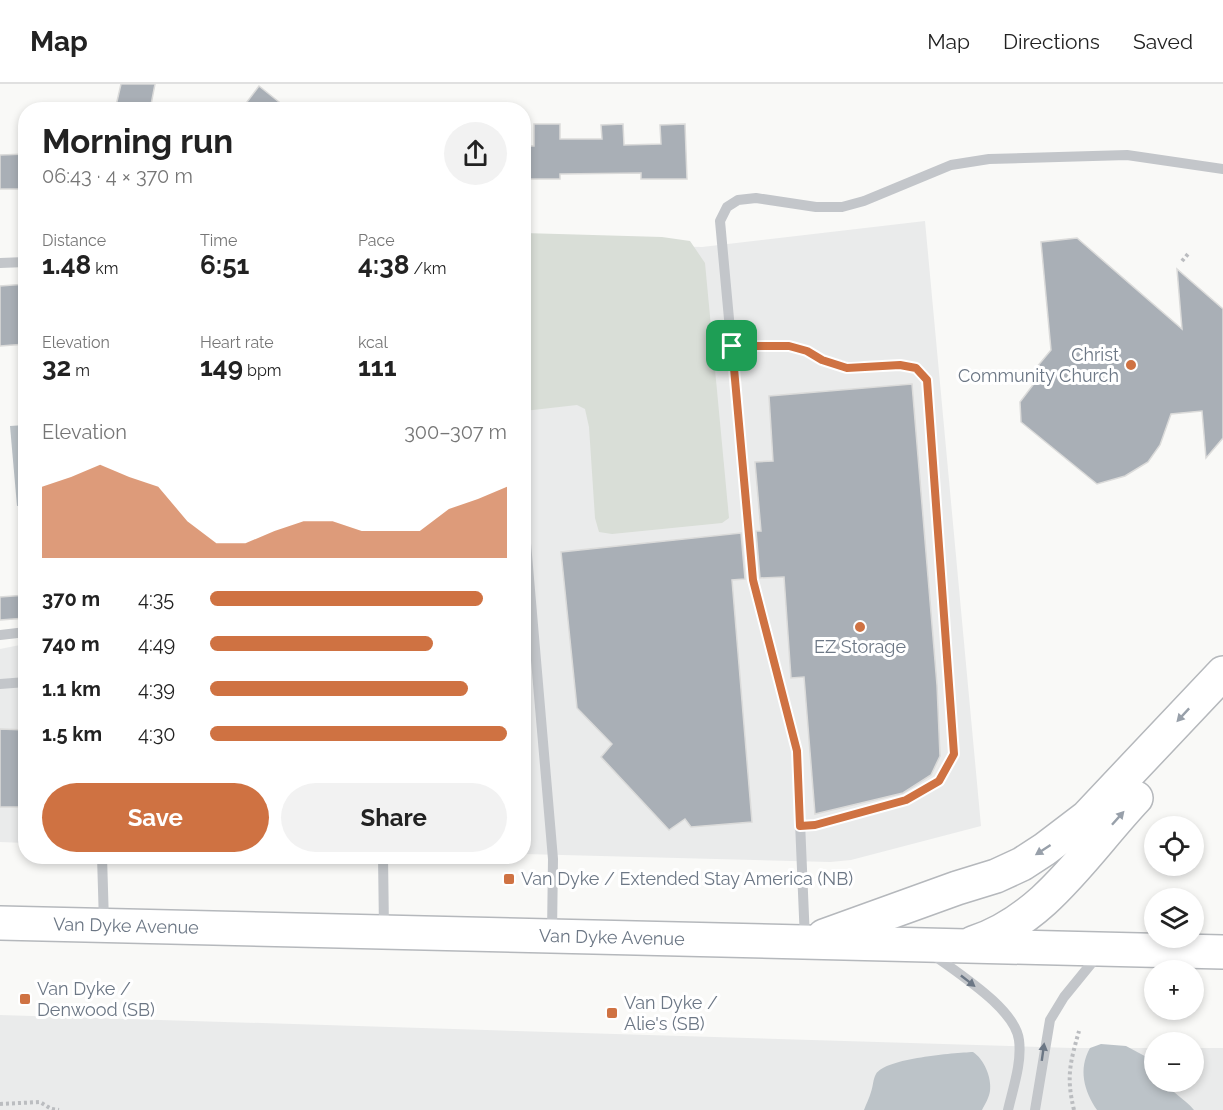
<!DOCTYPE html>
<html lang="en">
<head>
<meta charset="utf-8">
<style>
  body { margin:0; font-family:Raleway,sans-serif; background:#f2f2f2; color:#222; height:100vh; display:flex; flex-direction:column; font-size:22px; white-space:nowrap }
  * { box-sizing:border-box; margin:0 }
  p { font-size:20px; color:#767676 }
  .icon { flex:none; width:33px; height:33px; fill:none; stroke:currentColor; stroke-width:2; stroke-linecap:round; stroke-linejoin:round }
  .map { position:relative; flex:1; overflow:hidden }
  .side { position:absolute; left:18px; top:18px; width:513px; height:762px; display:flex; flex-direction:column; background:#fff; border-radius:24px; box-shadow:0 3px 9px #0003 }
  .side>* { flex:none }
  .buttons { position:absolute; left:1144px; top:732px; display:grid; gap:12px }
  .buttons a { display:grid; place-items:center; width:60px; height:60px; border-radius:50%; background:#fff; box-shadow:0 3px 9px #0003; font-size:30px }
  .pin { position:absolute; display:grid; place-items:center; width:51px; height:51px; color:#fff; margin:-26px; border-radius:12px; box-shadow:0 3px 9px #0006 }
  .round { display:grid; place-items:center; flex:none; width:63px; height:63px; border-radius:32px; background:#f2f2f2 }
  .headline { display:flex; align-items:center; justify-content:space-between; height:102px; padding:0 24px }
  h1 { font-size:33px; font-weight:700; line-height:45px }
  .figures { display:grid; grid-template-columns:repeat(3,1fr); gap:9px; height:102px; padding:6px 24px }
  .figures div { display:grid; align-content:center }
  .figures b { font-size:26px; font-weight:700 }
  .figures small { font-size:16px; font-weight:400 }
  .figures p { font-size:16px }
  .chart { height:168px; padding:12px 24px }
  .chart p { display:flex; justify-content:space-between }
  .chart svg { width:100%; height:108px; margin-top:6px; fill:#cf7242; opacity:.7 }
  .primary-button { display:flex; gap:12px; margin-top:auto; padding:12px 24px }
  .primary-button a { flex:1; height:69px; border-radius:36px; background:#cf7242; color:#fff; font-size:24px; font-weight:700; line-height:69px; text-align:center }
  .primary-button a+a { background:#f2f2f2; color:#222 }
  ul { padding:0 24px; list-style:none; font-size:20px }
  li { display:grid; grid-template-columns:96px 72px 1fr; align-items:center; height:45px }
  li i { height:15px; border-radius:8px; background:#cf7242 }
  header { display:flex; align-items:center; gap:36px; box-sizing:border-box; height:84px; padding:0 30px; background:#fff; border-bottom:2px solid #e0e0e0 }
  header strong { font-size:28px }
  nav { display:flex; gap:33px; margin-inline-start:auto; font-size:21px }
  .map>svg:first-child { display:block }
  .built { fill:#eaebeb }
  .green { fill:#d9ded7 }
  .water { fill:#bcc3c8 }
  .building { fill:#a9afb6; stroke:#dbdbda; stroke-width:1.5 }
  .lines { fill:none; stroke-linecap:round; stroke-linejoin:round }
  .primary-casing { stroke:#b5b8bc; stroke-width:36 }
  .path { stroke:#bbbdc0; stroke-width:4; stroke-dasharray:3 3; stroke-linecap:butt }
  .lane { stroke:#c3c6ca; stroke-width:10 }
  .primary { stroke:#fff; stroke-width:33 }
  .oneway { fill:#98a0aa }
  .oneway2 { fill:#6c7785 }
  .route-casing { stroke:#fff; stroke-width:12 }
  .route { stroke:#cf7242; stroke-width:8 }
  .poi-dot { fill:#cf7242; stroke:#fff; stroke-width:2 }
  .labels { text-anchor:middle; stroke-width:6; stroke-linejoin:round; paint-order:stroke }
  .poi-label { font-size:18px; fill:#6c7785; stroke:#fff; text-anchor:start }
  .street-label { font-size:18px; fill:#6c7785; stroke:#fff }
</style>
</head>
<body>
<header>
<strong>Map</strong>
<nav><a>Map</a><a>Directions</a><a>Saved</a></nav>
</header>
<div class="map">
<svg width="1223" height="1026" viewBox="0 0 1223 1026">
  <rect width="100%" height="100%" fill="#f9f9f7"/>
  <g class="built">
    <path d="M925 137 981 742 851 776 830 778 524 770V158L702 163Z"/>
    <path d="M25 560V759L0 758V565Z"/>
    <path d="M0 931 1072 964H1155V998H1194V964H1223V1026H0Z"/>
  </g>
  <path class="green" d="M524 149 662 153 690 157 705 179 729 434 722 439 612 450 599 448 595 434 589 343 585 325 577 321 524 327Z"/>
  <g class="water">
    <path d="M25 341V421L17 422 10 342Z"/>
    <path d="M1101 960 1126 962 1154 977 1155 998H1165C1172 1009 1185 1015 1194 1026H1097C1084 1007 1078 985 1090 964Z"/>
    <path d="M973 968C984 975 992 994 990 1007 989 1014 985 1020 982 1026H864C866 1020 869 1015 871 1008 873 1003 873 995 876 990 886 974 954 969 973 968Z"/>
  </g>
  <g class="building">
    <path d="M121 0H155L150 26H115Z"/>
    <path d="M259 2 289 26H241Z"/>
    <path d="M534 40H560V55H602L601 41 623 40 624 61 661 60 660 41 685 40 687 95H641V89L560 90V95H524V62H534Z"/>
    <path d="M26 70V105H0V71Z"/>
    <path d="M1077 154 1182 245 1177 185 1223 225V354L1206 374 1202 327 1171 330 1160 361 1148 378 1125 392 1097 400 1021 338 1020 318 1033 301 1026 296 1051 266 1041 158Z"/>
    <path d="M26 200V260L0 262V202Z"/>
    <path d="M912 300 937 601 940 672 931 691 903 709 815 730 804 593 791 594 784 493 760 494 756 447H761L755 378 773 377 769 312Z"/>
    <path d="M741 449 745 495 732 496 752 738 691 743 685 735 669 746 601 673 612 660 577 624 561 468Z"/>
    <path d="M26 511V534L0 536V513Z"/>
    <path d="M0 645 26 646V723H0Z"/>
  </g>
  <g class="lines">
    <g class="primary-casing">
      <g id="primary">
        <path id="s1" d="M0 839 1223 868"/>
        <path d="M824 852 957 804 996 792 1022 780 1045 765 1087 733 1223 589"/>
        <path d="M973 859C1045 836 1086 767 1136 714"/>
      </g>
    </g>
    <g class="path">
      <path d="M1182 177 1188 170"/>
      <path d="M0 1020 40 1018 53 1026"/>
      <path d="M52 1025 59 1026"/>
      <path d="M1074 1026C1066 993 1070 979 1079 947"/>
    </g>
    <g class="lane">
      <path d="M0 179 26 178"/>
      <path d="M732 262H789L807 267 822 276 847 283 900 281 916 284 927 296 954 670 939 697 906 716 815 741 800 742"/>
      <path d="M524 436 553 775 552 849"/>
      <path d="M0 551 26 548"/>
      <path d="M0 600 26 598"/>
      <path d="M102 772 104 839"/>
      <path d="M383 772 384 846"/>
      <path d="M805 856 797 667 753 496 720 137 727 123 738 116 756 114 816 123H842L864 117 951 81 989 75 1127 71 1223 85"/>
      <path d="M931 869C957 889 1015 924 1019 956 1022 979 1013 1004 1008 1026"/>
      <path d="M1035 1026 1050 936 1064 913 1099 870"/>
    </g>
    <use href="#primary" class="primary"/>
  </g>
  <defs><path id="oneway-solid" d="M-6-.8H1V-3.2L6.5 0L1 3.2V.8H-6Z" transform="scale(1.5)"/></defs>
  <g class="oneway">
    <use href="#oneway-solid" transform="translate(1183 631) rotate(133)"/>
    <use href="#oneway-solid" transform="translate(1118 734) rotate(-48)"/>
    <use href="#oneway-solid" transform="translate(1043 766) rotate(147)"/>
  </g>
  <g class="oneway2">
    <use href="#oneway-solid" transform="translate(968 897) rotate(38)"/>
    <use href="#oneway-solid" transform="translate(1043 968) rotate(-82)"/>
  </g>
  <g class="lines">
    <g class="route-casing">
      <path id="route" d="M732 262H789L807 267 822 276 847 284 900 281 916 284 927 296 954 670 939 697 906 716 815 741 800 742 797 667 753 496Z"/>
    </g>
    <use href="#route" class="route"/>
  </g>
  <g class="poi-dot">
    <circle cx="1131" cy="281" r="6"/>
    <circle cx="860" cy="543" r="6"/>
    <rect x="503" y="789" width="12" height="12" rx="3"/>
    <rect x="19" y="909" width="12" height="12" rx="3"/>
    <rect x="606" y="923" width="12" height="12" rx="3"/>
  </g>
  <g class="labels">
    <g class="poi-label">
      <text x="1119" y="277" text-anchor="end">Christ<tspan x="1119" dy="21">Community Church</tspan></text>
      <text x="860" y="569" text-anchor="middle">EZ Storage</text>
      <text x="521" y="801">Van Dyke / Extended Stay America (NB)</text>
      <text x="37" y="911">Van Dyke /<tspan x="37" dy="21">Denwood (SB)</tspan></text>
      <text x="624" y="925">Van Dyke /<tspan x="624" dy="21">Alie's (SB)</tspan></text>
    </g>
    <g class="street-label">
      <text dy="6" stroke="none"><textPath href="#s1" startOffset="126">Van Dyke Avenue</textPath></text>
      <text dy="6" stroke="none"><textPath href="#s1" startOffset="612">Van Dyke Avenue</textPath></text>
    </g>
  </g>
</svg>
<div class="buttons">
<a><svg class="icon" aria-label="locate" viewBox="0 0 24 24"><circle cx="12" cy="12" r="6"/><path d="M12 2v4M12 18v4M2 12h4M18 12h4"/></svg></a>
<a><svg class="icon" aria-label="layers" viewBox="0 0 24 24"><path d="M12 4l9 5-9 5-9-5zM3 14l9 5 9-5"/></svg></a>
<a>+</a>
<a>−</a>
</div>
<div class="pin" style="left:732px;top:262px;background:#1e9e55"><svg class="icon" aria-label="arrive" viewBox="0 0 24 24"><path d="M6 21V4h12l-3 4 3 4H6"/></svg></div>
<section class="side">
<div class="headline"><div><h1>Morning run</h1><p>06:43 · 4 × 370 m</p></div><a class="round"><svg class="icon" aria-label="share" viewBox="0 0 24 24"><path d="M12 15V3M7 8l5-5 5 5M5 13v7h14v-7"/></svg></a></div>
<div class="figures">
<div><p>Distance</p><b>1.48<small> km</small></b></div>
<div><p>Time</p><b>6:51</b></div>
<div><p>Pace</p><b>4:38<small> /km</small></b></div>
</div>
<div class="figures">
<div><p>Elevation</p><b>32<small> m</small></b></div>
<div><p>Heart rate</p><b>149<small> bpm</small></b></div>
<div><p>kcal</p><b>111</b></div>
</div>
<div class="chart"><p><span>Elevation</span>300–307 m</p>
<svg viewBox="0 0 160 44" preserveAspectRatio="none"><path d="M0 44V15L10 11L20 6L30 11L40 15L50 29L60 38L70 38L80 33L90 29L100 29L110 33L120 33L130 33L140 24L150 20L160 15V44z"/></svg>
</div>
<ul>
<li><b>370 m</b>4:35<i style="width:92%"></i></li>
<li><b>740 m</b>4:49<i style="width:75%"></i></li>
<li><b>1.1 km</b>4:39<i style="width:87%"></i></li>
<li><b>1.5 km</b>4:30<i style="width:100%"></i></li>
</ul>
<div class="primary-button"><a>Save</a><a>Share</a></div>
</section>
</div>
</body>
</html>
